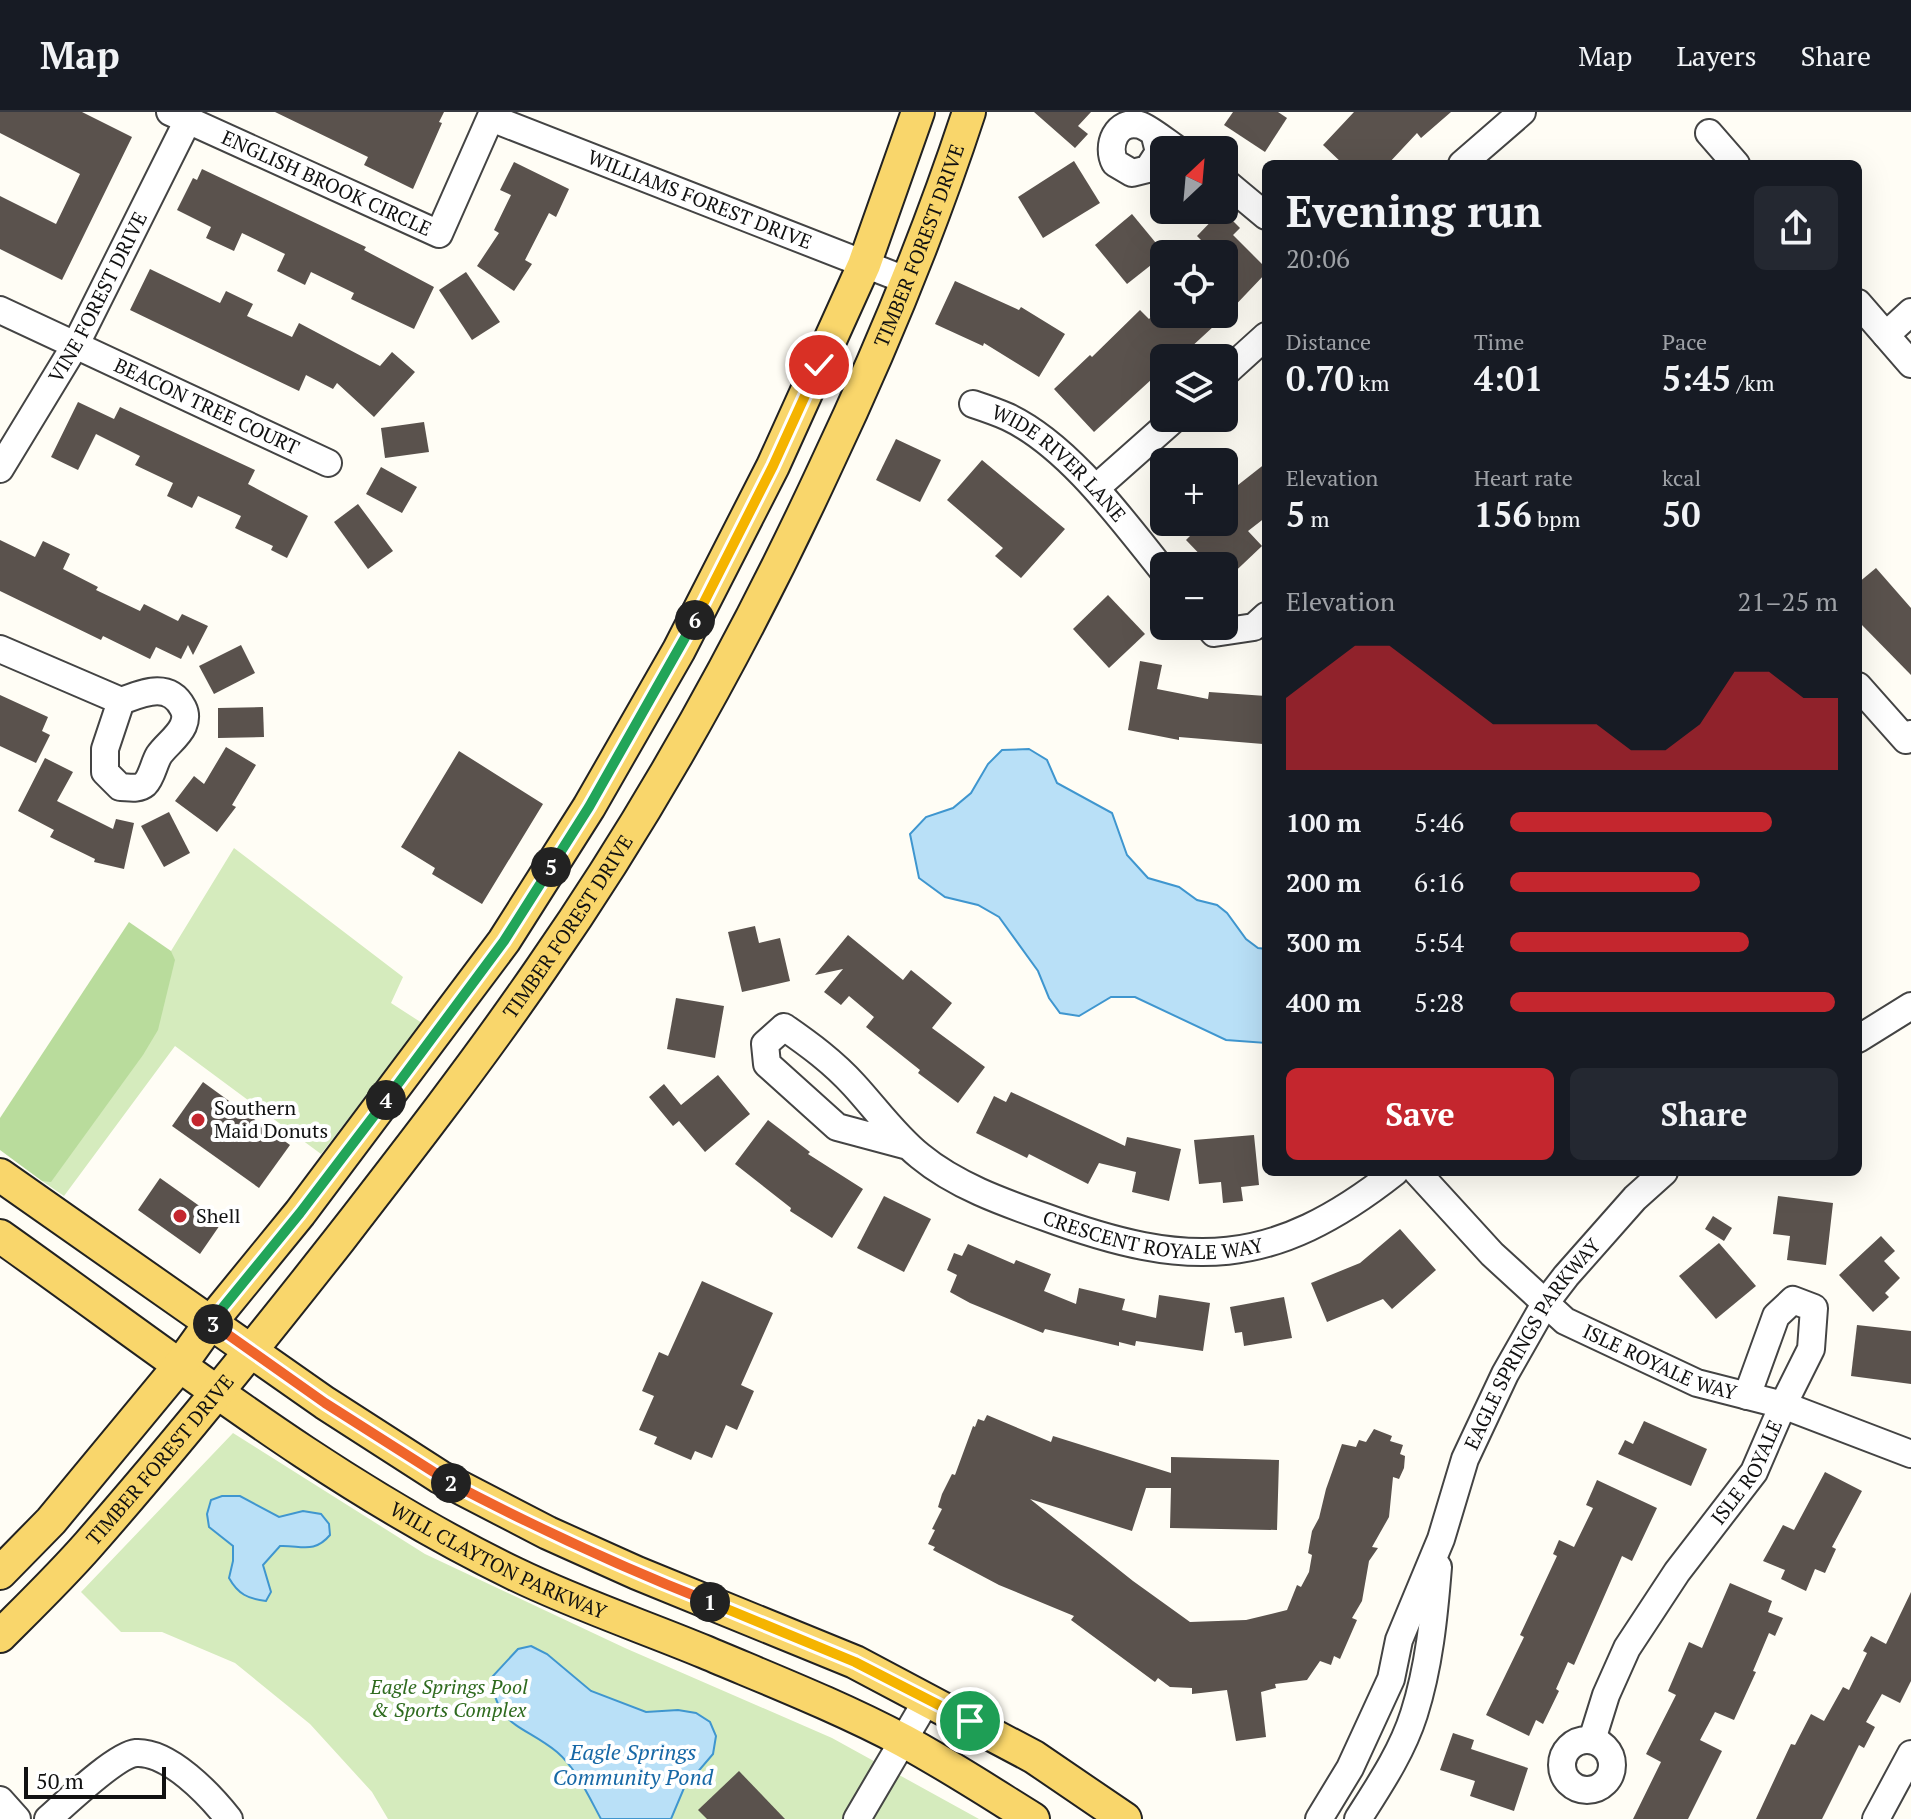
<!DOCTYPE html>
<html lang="en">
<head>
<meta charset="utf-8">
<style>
  body { margin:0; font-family:"PT Serif",serif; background:#242831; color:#f1f3f6; height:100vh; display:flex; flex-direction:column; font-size:30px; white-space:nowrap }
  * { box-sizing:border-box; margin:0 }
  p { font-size:26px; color:#9ea1a6 }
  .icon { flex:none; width:44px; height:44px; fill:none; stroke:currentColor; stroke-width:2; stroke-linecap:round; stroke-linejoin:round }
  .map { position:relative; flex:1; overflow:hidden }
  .panel { position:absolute; left:1262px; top:48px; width:600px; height:1016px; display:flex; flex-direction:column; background:#171b24; border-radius:12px; box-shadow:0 8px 32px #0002 }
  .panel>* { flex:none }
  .needle { width:52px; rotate:26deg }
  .tools { position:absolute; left:1150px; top:24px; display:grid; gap:16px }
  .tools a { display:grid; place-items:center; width:88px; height:88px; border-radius:12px; background:#171b24; box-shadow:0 8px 32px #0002; font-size:40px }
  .scale { position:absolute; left:24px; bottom:20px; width:142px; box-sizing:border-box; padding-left:8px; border:4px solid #111; border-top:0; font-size:22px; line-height:28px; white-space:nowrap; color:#111; -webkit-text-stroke:6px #fff; paint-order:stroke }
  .pin { position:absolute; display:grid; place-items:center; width:68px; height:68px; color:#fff; margin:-34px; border:4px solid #fff; border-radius:50%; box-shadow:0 2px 8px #0007 }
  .km { position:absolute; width:40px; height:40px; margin:-20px; border-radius:50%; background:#222; color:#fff; font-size:22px; line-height:40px; text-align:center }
  .round { display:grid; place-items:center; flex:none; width:84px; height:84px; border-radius:12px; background:#242831 }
  .head { display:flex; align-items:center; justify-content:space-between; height:136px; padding:0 24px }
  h1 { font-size:44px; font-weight:700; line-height:60px }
  .stats { display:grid; grid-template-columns:repeat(3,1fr); gap:12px; height:136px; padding:8px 24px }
  .stats div { display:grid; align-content:center }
  .stats b { font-size:34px; font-weight:700 }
  .stats small { font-size:22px; font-weight:400 }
  .stats p { font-size:22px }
  .chart { height:224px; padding:16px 24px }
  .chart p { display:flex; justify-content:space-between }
  .chart svg { width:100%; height:144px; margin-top:8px; fill:#c4262e; opacity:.7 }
  .action { display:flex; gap:16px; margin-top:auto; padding:16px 24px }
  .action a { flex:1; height:92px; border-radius:12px; background:#c4262e; color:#fff; font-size:32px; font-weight:700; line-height:92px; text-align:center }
  .action a+a { background:#242831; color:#f1f3f6 }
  ul { padding:0 24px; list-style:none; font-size:26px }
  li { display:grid; grid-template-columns:128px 96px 1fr; align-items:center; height:60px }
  li i { height:20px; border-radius:10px; background:#c4262e }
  header { display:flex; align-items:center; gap:48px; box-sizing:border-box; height:112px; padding:0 40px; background:#171b24; border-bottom:2px solid #363941 }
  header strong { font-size:38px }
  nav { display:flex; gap:44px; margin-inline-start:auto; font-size:28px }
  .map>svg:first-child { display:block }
  .green { fill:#d5ebbd }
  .forest { fill:#b9dc9c }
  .water { fill:#b9e0f7; stroke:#3f96cf; stroke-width:2 }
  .building { fill:#5a524d }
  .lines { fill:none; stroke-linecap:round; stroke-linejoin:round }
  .minor-casing { stroke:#444; stroke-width:30 }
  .major-casing { stroke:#222; stroke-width:36 }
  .minor { stroke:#fff; stroke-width:26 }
  .major { stroke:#f9d66b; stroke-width:32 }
  .split-1-casing { stroke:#fff; stroke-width:16 }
  .split-2-casing { stroke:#fff; stroke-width:16 }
  .split-3-casing { stroke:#fff; stroke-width:16 }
  .split-4-casing { stroke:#fff; stroke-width:16 }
  .split-5-casing { stroke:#fff; stroke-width:16 }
  .split-6-casing { stroke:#fff; stroke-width:16 }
  .split-7-casing { stroke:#fff; stroke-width:16 }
  .split-1 { stroke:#f5b400; stroke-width:10 }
  .split-2 { stroke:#f0652b; stroke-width:10 }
  .split-3 { stroke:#f0652b; stroke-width:10 }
  .split-4 { stroke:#22a559; stroke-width:10 }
  .split-5 { stroke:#22a559; stroke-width:10 }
  .split-6 { stroke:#22a559; stroke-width:10 }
  .split-7 { stroke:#f5b400; stroke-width:10 }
  .poi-dot { fill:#c4262e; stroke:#fff; stroke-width:3 }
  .labels { text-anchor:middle; stroke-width:8; stroke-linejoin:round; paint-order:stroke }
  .street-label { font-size:20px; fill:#111; stroke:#fff }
  .poi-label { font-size:20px; fill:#111; stroke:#fff; text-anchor:start }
  .park-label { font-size:20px; font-style:italic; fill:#2f6b1f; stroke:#fff }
  .water-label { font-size:22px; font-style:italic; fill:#1768a6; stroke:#fff }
</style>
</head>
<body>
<header>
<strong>Map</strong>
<nav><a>Map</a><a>Layers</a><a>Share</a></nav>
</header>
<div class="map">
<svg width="1911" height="1707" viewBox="0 0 1911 1707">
  <rect width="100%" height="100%" fill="#fffdf5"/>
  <g class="green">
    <path d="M234 736 403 865 391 891 422 911 321 1042 175 934 64 1084 42 1069 134 932 171 839Z"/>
    <path d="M233 1321 425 1442 625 1536 832 1626 979 1707H388L372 1680 310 1612 235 1551 162 1520H121L81 1480Z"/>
  </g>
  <path class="forest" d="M129 810 171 839 175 848 158 918 143 943 51 1070 42 1069 0 1038V1006Z"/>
  <g class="water">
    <path d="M1029 637 1047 648 1057 671 1112 701 1127 743 1148 766 1179 775 1197 788 1217 793 1227 801 1246 827 1258 836 1266 837V931L1226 928 1135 885H1111L1079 904 1060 901 1049 886 1038 859 999 805 978 793 945 785 919 766 910 722 926 705 953 696 971 681 988 652 1002 638Z"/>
    <path d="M222 1384H240L279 1405 303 1399 321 1402 329 1412 330 1423C314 1442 301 1433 280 1434L263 1453 271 1480 266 1489C248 1487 238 1482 229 1466L233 1449V1434L209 1415 207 1402 211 1388Z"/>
    <path d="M531 1534 547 1542 591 1579 646 1600 678 1598 696 1601 710 1610 716 1624 713 1642 684 1676 671 1707H601C589 1685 576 1656 557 1640 524 1613 495 1615 492 1565L518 1537Z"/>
  </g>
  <g class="building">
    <path d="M0 0H82L132 25 62 168 0 137V84L56 112 80 62 0 21Z"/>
    <path d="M275 0H444L439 10 442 11 413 77 364 53 368 45Z"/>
    <path d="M1034 0H1091L1078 14 1088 22 1075 36Z"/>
    <path d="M1233 0H1278L1287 6 1265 40 1224 13Z"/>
    <path d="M1354 0H1451L1421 26 1417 21 1388 52H1343L1323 33Z"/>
    <path d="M1074 49 1100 91 1043 126 1018 85Z"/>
    <path d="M514 50 569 77 556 105 549 101 525 148 532 152 514 179 477 154 499 121 494 118 511 83 500 78Z"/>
    <path d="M202 57 366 135 364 138 434 175 414 217 351 187 354 181 311 160 305 173 277 159 285 142 242 121 234 139 206 126 211 115 177 98 193 66 197 68Z"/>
    <path d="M1222 98 1240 116 1233 123 1266 156V161L1227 202 1189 237 1186 234 1174 246H1164V256L1094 320 1054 277 1090 243 1092 245 1140 198 1149 207 1164 192V202H1224V142H1215L1197 124Z"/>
    <path d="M1132 102 1165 142 1127 172 1095 133Z"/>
    <path d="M150 157 220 191 226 179 253 192 247 204 292 225 299 211 380 254 392 240 415 260 374 305 337 271 333 277 306 263 299 279 130 198Z"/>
    <path d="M466 160 500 210 472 228 439 178Z"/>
    <path d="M955 169 1019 198 1021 195 1065 222 1039 265 984 231 983 234 935 212Z"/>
    <path d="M78 290 114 307 120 295 255 358 248 372 308 404 287 446 271 438 273 434 235 416 241 404 198 384 192 396 167 384 173 371 135 353 140 344 96 322 78 358 51 345Z"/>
    <path d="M424 310 429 340 385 346 381 316Z"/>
    <path d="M896 327 941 348 920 390 876 368Z"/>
    <path d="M982 348 1065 417 1021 466 995 444 1003 436 947 388Z"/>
    <path d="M1266 351V405L1248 419 1262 434 1224 470V454H1211L1186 428 1204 410H1224V384Z"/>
    <path d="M381 355 417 375 402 401 366 382Z"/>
    <path d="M358 392 393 439 368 457 334 410Z"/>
    <path d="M0 428 35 445 43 429 70 442 63 457 98 475 96 478 140 499 144 492 178 509 182 502 208 514 193 543 188 533 181 547 156 535 150 547 103 524 101 528 0 479Z"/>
    <path d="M1876 456 1911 496V563L1858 509V471Z"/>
    <path d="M1108 483 1145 522 1109 556 1073 517Z"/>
    <path d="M241 533 255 561 214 582 199 554Z"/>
    <path d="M1140 549 1162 553 1157 577 1208 587 1209 580 1266 584 1263 632 1179 625V628L1128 618Z"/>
    <path d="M0 583 48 605 42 619 50 623 36 651 0 634Z"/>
    <path d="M263 595 264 625 218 626V596Z"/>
    <path d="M226 635 256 653 232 693 236 695 217 720 175 689 194 664 204 672Z"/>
    <path d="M459 639 543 692 482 792 432 762 435 756 401 735Z"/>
    <path d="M45 646 73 660 57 689 113 717 116 707 134 711 124 757 94 750 95 747 50 725 54 718 18 699Z"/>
    <path d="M169 700 190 741 164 755 141 714Z"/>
    <path d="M755 814 759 831 780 826 790 869 742 880 728 820Z"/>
    <path d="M848 823 903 868 911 858 952 891 932 916 985 955 958 991 918 961 920 958 866 915 874 905 849 884 841 893 824 880 843 857 815 863Z"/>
    <path d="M676 886 724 894 715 946 667 937Z"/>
    <path d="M718 963 750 1002 705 1040 679 1009 673 1014 649 985 664 972 681 993Z"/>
    <path d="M203 970 290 1033 259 1076 172 1014Z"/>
    <path d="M1011 980 1125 1034 1127 1025 1181 1037 1169 1089 1132 1080 1136 1060 1099 1051 1088 1072 1029 1042 1027 1046 976 1021 994 984 1006 990Z"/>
    <path d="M768 1008 810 1040 808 1042 863 1077 832 1126 790 1099 791 1096 735 1052Z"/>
    <path d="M1254 1023 1259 1073 1241 1075 1243 1089 1223 1091 1221 1070 1199 1072 1194 1028Z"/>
    <path d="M160 1066 222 1110 200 1142 138 1098Z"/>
    <path d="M884 1084 931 1107 904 1160 857 1136Z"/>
    <path d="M1778 1084 1833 1091 1826 1153 1787 1148 1790 1124 1773 1122Z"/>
    <path d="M1713 1104 1732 1116 1724 1129 1705 1117Z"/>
    <path d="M1400 1117 1436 1158 1392 1197 1383 1187 1327 1210 1311 1171 1360 1151Z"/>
    <path d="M1881 1124 1895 1139 1884 1149 1900 1166 1885 1181 1889 1185 1873 1200 1839 1163Z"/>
    <path d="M1719 1131 1756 1174 1716 1207 1679 1164Z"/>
    <path d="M968 1132 1014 1152 1016 1148 1051 1162 1044 1179 1076 1192 1079 1176 1125 1187 1122 1198 1156 1206 1159 1183 1210 1191 1203 1239 1136 1229 1135 1234 1119 1230V1234L1045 1217 1043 1221 970 1191 950 1180 957 1163 947 1158 954 1141 962 1144Z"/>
    <path d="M702 1169 773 1201 741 1273 754 1279 737 1318 726 1313 712 1346 695 1339 691 1348 654 1332 657 1325 639 1318 654 1284 642 1279 659 1240 668 1244Z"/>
    <path d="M1284 1185 1292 1226 1244 1234 1242 1220 1235 1221 1230 1195Z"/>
    <path d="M1857 1213 1911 1219V1272L1851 1264Z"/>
    <path d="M987 1303 1051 1330 1053 1324 1171 1361V1345L1279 1348 1277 1418 1170 1416 1171 1376H1146L1132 1419 1030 1387 1133 1469 1190 1510 1246 1508 1287 1498 1297 1473 1301 1475 1309 1460 1312 1443 1308 1441 1312 1419 1319 1406 1326 1377 1342 1332 1356 1335 1359 1328 1366 1330 1374 1317 1392 1324 1390 1329 1403 1333 1400 1342 1405 1344 1404 1356 1399 1367 1393 1365 1389 1405 1372 1435 1378 1436 1369 1449 1362 1489 1352 1506 1357 1508 1340 1547 1334 1544 1331 1553 1320 1549 1307 1568 1275 1572 1276 1576 1261 1580 1266 1625 1236 1629 1227 1578 1192 1582V1576L1170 1575 1158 1566 1155 1570 1071 1508 1074 1504 999 1473 933 1438 935 1435 928 1432 935 1418 932 1417 942 1397 938 1395 942 1382 952 1362 955 1363 973 1314 975 1315 978 1307 984 1309Z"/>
    <path d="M1644 1309 1707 1337 1691 1374 1618 1342 1625 1328 1633 1332Z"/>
    <path d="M1825 1360 1862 1379 1832 1435 1836 1437 1825 1461 1815 1457 1806 1479 1781 1467 1785 1458 1763 1449 1783 1413 1794 1418Z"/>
    <path d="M1597 1368 1657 1396 1632 1449 1622 1444 1574 1553 1568 1550 1556 1577 1559 1579 1543 1612 1536 1608 1529 1624 1486 1603 1524 1525 1520 1523 1557 1444 1553 1442 1559 1428 1574 1435 1593 1396 1586 1393Z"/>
    <path d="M1730 1471 1772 1489 1768 1500 1783 1506 1775 1524 1769 1521 1753 1559 1756 1560 1734 1608 1715 1600 1700 1628 1722 1639 1688 1707H1633L1661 1650 1646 1642 1676 1583 1668 1579 1689 1530 1702 1536Z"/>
    <path d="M1911 1480V1569L1900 1591 1882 1582 1866 1610 1875 1615 1864 1636 1859 1633 1822 1707H1756L1791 1632 1795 1633 1811 1602 1824 1609 1843 1575 1849 1578 1867 1541 1863 1539 1871 1524 1886 1532Z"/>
    <path d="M1453 1621 1474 1628 1471 1637 1528 1656 1514 1699 1470 1684 1475 1669 1440 1658Z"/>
    <path d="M739 1659 785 1707H707L698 1698Z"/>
  </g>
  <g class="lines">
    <g class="minor-casing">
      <g id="minor">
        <path id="s1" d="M170 0 439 122 493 0"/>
        <path id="s2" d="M491 6 908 169"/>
        <path d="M1709 21 1736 52"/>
        <path d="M1155 24 1159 40 1148 57 1132 61 1115 51C1106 34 1116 7 1140 13 1148 15 1169 32 1178 38"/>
        <path d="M1462 52 1522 0"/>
        <path d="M1224 69 1266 104"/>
        <path d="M1858 191 1911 252"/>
        <path id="s3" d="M0 198 328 351"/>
        <path d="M1886 223 1911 200"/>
        <path d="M1224 262 1266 224"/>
        <path id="s4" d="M973 292C985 296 997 300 1008 305 1069 334 1122 408 1164 460"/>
        <path id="s5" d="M0 357 76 232 188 8"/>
        <path d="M1096 376 1175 306"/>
        <path d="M1208 514 1214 521 1254 515 1266 504"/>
        <path d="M0 537 121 589C143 581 169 569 183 596 186 602 186 607 183 614 178 625 166 633 159 643 154 651 152 665 145 672 138 678 128 675 120 675L105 660V637L121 589"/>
        <path d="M1858 574 1906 628 1911 622"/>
        <path d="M1858 927 1911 894"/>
        <path id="s6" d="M908 1034 837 1015 767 952 765 932 784 915C810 933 833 950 854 973 876 997 895 1024 920 1044 955 1073 1002 1090 1045 1105 1189 1158 1272 1157 1395 1060"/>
        <path id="s7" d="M1417 1060 1492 1142 1565 1209 1697 1271 1783 1293 1911 1342"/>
        <circle cx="1587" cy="1653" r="25"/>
        <path id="s8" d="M1592 1628 1606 1583 1627 1536 1677 1460 1754 1360 1783 1293 1811 1237 1814 1196 1793 1188 1776 1204 1747 1284"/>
        <path d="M0 1688 17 1707"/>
        <path d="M48 1707C65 1692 116 1643 136 1641 169 1639 210 1683 229 1707"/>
        <path d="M857 1707 927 1588"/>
        <path id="s9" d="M1319 1707 1350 1656 1391 1567 1399 1528 1441 1427 1465 1347 1505 1262 1546 1190 1566 1164 1635 1086 1664 1060"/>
        <path d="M1358 1707C1379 1674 1402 1640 1414 1602 1429 1555 1434 1505 1438 1455"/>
        <path d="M1876 1707 1911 1642"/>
      </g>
    </g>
    <g class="major-casing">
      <g id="major">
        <path d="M0 1063 325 1291 440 1365 548 1421 637 1461 855 1550 1034 1645 1125 1707"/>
        <path id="s10" d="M0 1124C168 1243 329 1372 515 1462 577 1492 642 1514 705 1540 771 1568 840 1595 904 1629 948 1653 991 1681 1033 1707"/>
        <path d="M0 1461 51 1409 181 1252 211 1210 300 1101 504 829 589 695 679 538 773 354 864 153 918 0"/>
        <path id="s11" d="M0 1524C30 1494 61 1464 89 1432 175 1334 258 1231 339 1128 408 1039 477 950 541 857 651 699 744 531 825 356 880 240 929 122 969 0"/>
      </g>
    </g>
    <use href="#minor" class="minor"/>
    <use href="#major" class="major"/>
  </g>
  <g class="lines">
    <g class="split-1-casing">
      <path id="split-1" d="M710 1490 855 1550 970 1609"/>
    </g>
    <g class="split-2-casing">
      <path id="split-2" d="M451 1371C535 1415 621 1455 710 1490"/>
    </g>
    <g class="split-3-casing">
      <path id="split-3" d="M213 1212 325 1291 451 1371"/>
    </g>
    <g class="split-4-casing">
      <path id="split-4" d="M213 1212 211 1210 300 1101 386 988"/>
    </g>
    <g class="split-5-casing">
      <path id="split-5" d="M386 988 504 829 551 755"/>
    </g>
    <g class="split-6-casing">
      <path id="split-6" d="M551 755 589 695 695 508"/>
    </g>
    <g class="split-7-casing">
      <path id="split-7" d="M695 508 773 354 819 253"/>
    </g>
    <use href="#split-1" class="split-1"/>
    <use href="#split-2" class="split-2"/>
    <use href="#split-3" class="split-3"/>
    <use href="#split-4" class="split-4"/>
    <use href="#split-5" class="split-5"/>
    <use href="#split-6" class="split-6"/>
    <use href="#split-7" class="split-7"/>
  </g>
  <g class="poi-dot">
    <circle cx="198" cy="1008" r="8"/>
    <circle cx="180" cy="1104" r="8"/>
  </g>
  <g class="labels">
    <g class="street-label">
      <text dy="7" stroke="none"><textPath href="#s1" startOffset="172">ENGLISH BROOK CIRCLE</textPath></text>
      <text dy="7" stroke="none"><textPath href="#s2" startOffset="224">WILLIAMS FOREST DRIVE</textPath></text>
      <text dy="7" stroke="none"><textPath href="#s11" startOffset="1678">TIMBER FOREST DRIVE</textPath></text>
      <text dy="7" stroke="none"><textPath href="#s5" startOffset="198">VINE FOREST DRIVE</textPath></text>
      <text dy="7" stroke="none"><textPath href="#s3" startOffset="228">BEACON TREE COURT</textPath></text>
      <text dy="7" stroke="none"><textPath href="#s4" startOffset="106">WIDE RIVER LANE</textPath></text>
      <text dy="7" stroke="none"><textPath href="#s11" startOffset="910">TIMBER FOREST DRIVE</textPath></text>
      <text dy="7" stroke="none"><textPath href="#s6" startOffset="652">CRESCENT ROYALE WAY</textPath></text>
      <text dy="7" stroke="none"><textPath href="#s9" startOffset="524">EAGLE SPRINGS PARKWAY</textPath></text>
      <text dy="7" stroke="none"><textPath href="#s7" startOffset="314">ISLE ROYALE WAY</textPath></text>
      <text dy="7" stroke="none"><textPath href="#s11" startOffset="238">TIMBER FOREST DRIVE</textPath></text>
      <text dy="7" stroke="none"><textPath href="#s8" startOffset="312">ISLE ROYALE</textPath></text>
      <text dy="7" stroke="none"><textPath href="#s10" startOffset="596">WILL CLAYTON PARKWAY</textPath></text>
    </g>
    <g class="poi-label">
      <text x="214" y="1003">Southern<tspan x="214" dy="23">Maid Donuts</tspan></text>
      <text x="196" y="1111">Shell</text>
    </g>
    <g class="park-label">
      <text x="449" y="1582">Eagle Springs Pool<tspan x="449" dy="23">&amp; Sports Complex</tspan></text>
    </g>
    <g class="water-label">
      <text x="633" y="1648">Eagle Springs<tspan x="633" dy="25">Community Pond</tspan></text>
    </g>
  </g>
</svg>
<div class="tools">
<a><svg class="needle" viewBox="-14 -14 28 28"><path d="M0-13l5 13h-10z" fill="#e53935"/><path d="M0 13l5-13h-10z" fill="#9ea1a6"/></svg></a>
<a><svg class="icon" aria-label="locate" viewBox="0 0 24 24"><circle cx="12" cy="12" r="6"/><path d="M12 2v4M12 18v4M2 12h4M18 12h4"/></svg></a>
<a><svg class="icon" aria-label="layers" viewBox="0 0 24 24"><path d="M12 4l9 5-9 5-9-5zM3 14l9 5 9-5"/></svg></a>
<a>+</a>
<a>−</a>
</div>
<div class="scale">50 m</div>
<div class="pin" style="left:970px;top:1609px;background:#1e9e55"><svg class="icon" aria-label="arrive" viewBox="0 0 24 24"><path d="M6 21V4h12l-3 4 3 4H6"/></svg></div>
<div class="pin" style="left:819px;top:253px;background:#d93025"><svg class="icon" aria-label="check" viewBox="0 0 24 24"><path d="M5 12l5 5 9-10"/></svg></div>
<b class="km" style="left:710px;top:1490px">1</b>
<b class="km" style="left:451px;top:1371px">2</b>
<b class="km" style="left:213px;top:1212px">3</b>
<b class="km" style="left:386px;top:988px">4</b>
<b class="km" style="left:551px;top:755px">5</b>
<b class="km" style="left:695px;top:508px">6</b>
<section class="panel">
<div class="head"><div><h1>Evening run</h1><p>20:06</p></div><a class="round"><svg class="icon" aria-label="share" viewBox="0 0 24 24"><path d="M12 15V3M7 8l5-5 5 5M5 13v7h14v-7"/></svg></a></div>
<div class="stats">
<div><p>Distance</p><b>0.70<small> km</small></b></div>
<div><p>Time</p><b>4:01</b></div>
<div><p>Pace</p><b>5:45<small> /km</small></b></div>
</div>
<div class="stats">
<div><p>Elevation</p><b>5<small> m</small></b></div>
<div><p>Heart rate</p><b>156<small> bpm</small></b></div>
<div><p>kcal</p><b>50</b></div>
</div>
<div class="chart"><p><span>Elevation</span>21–25 m</p>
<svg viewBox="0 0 160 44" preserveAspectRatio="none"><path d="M0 44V22L10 14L20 6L30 6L40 14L50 22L60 30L70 30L80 30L90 30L100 38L110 38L120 30L130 14L140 14L150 22L160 22V44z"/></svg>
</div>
<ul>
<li><b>100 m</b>5:46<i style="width:80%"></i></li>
<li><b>200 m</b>6:16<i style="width:58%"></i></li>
<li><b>300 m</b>5:54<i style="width:73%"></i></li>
<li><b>400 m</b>5:28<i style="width:99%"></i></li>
</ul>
<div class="action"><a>Save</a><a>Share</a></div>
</section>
</div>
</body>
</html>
